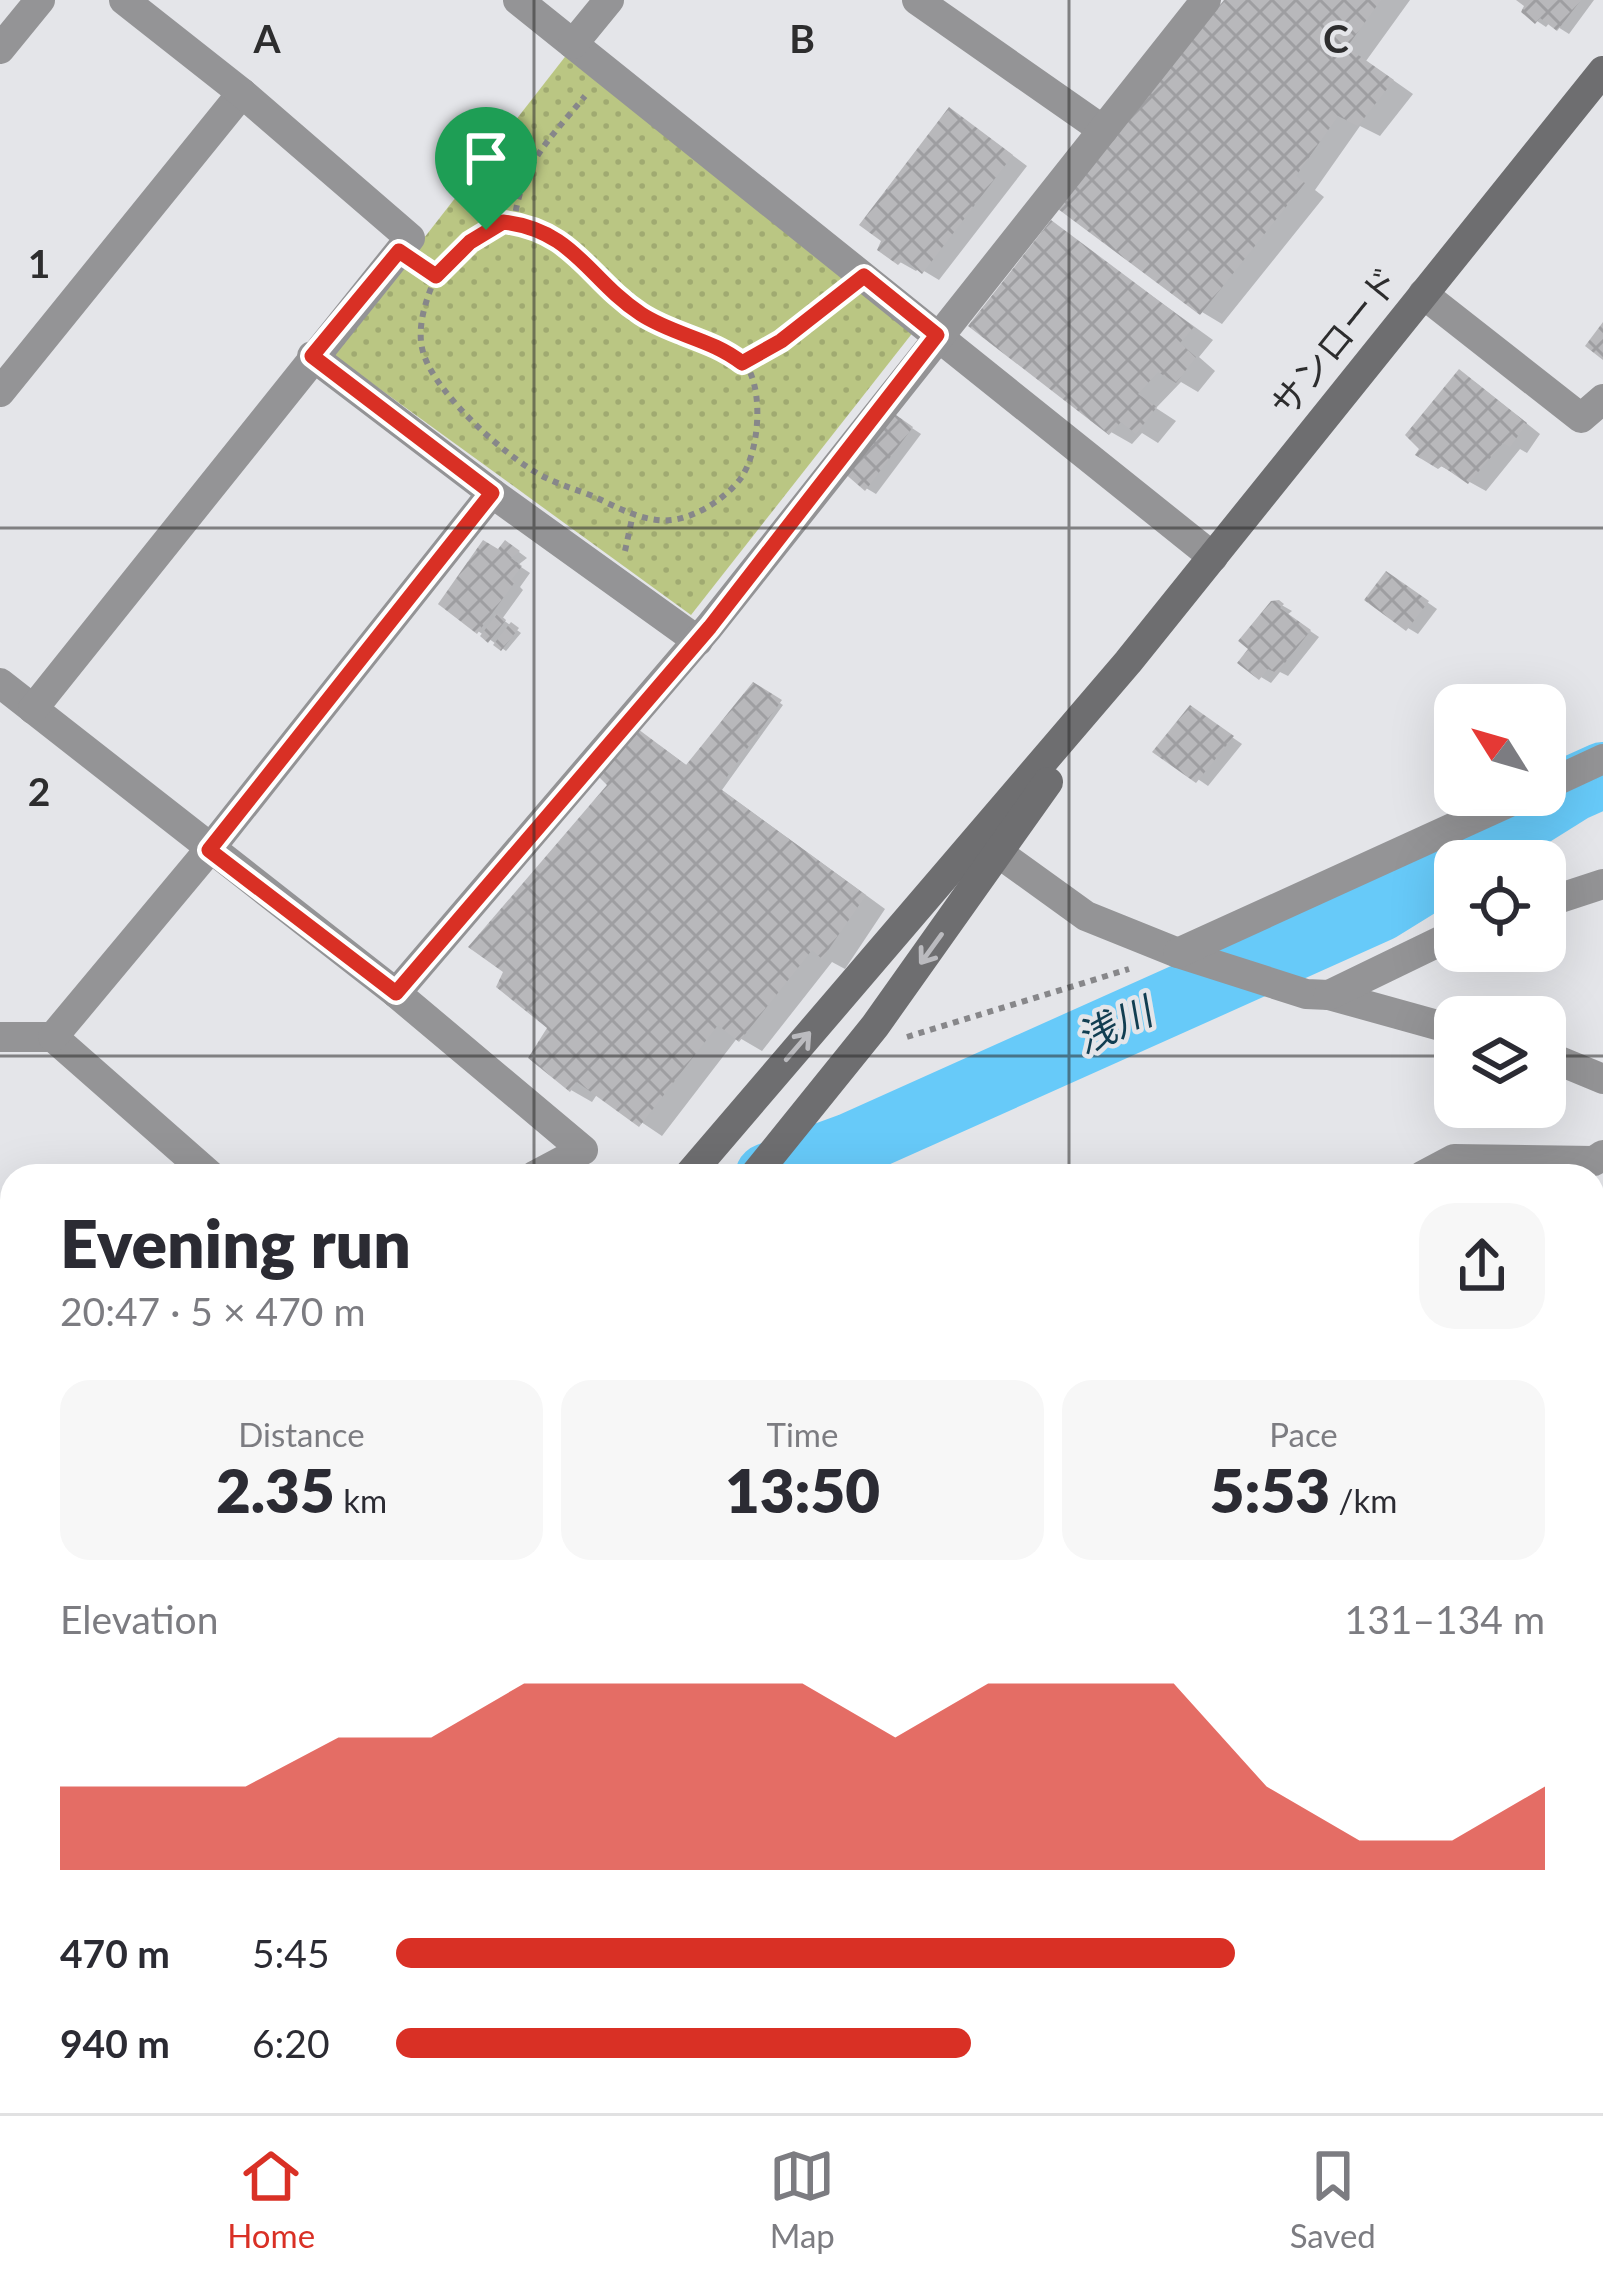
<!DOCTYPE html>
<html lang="en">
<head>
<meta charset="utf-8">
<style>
  body { margin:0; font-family:Lato,"Noto Sans JP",sans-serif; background:#f7f7f7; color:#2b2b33; height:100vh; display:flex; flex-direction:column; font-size:45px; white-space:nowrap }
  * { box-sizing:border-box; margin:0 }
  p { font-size:39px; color:#7c7c81 }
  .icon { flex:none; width:66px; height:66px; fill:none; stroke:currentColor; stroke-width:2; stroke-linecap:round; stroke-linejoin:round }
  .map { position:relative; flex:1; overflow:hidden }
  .panel { position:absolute; left:0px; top:1164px; width:1605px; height:951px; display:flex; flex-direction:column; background:#fff; border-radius:36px 36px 0 0; box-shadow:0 12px 48px #0002 }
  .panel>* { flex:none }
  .needle { width:78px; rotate:307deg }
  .tools { position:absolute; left:1434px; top:684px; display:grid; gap:24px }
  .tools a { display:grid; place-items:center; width:132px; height:132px; border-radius:24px; background:#fff; box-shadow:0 12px 48px #0002; font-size:60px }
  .pin { position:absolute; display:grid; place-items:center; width:102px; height:102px; color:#fff; margin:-123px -51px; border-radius:50% 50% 50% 0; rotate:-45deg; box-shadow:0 0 12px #0007 }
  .pin .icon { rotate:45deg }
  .round { display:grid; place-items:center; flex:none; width:126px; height:126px; border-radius:36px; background:#f7f7f7 }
  .overview { display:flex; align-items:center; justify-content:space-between; height:204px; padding:0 60px }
  h1 { font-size:66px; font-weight:800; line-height:90px }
  .stats { display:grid; grid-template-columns:repeat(3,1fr); gap:18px; height:204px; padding:12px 60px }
  .stats div { display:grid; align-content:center; border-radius:30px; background:#f7f7f7; text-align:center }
  .stats b { font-size:60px; font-weight:800 }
  .stats small { font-size:33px; font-weight:400 }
  .stats p { font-size:33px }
  .chart { height:336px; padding:24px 60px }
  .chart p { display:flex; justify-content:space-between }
  .chart svg { width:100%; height:216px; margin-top:12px; fill:#d93025; opacity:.7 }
  ul { padding:0 60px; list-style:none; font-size:39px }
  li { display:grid; grid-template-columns:192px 144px 1fr; align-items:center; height:90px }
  li i { height:30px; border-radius:15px; background:#d93025 }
  .dock { display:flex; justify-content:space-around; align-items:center; height:168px; border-top:3px solid #e1e1e2; background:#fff; font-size:33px; color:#7c7c81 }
  .dock a { display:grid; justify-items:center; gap:6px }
  .dock .active { color:#d93025 }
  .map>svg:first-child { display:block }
  .park { fill:url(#park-dots) }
  .shadow { fill:#0003 }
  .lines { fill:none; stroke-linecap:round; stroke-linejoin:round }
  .river { stroke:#67caf9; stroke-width:66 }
  .building { fill:url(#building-cross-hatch) }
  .path { stroke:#87878a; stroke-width:6; stroke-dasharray:6 6; stroke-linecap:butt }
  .street { stroke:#949496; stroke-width:30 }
  .secondary { stroke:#6e6e70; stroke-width:30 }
  .oneway { stroke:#bbbbbf }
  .route-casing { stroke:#fff; stroke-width:24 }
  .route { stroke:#d93025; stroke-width:15 }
  .grid { fill:none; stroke:#2d2d2e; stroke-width:3; stroke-opacity:0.55 }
  .labels { text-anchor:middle; stroke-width:9; stroke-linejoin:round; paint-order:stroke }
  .street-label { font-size:36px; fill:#2d2d2e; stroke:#e4e5e9 }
  .water-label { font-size:39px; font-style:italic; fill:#123e51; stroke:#e4e5e9 }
  .grid-label { font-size:39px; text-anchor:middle; font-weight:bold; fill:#2d2d2e; stroke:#e4e5e9; stroke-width:9; stroke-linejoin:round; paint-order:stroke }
</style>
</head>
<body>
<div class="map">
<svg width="1603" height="2113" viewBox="0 0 1603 2113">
  <defs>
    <pattern id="park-dots" width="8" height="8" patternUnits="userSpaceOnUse" patternTransform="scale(3)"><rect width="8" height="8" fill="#bac683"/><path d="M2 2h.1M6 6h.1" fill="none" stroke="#a0aa71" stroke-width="1.8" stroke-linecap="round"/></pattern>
    <pattern id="building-cross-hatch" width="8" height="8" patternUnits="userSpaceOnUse" patternTransform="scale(3)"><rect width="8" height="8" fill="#b8b8bb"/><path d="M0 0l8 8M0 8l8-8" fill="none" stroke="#9e9ea1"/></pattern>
  </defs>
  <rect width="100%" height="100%" fill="#e4e5e9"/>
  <path class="park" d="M568 53 914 331 691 615 333 355Z"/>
  <g class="shadow">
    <path d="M1228 0H1410L1366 61 1413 94 1380 136 1360 126 1315 190 1324 197 1222 324 1202 312Z"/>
    <path d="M1521 0H1594L1569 34 1550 22 1546 27 1537 21Z"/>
    <path d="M965 120 1027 166 939 280 919 268 916 271 900 262Z"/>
    <path d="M1052 224 1213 340 1199 357 1215 371 1198 392 1181 382 1156 408 1176 421 1158 443 1142 433 1132 444 1111 432Z"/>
    <path d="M1475 382 1540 434 1527 453 1520 449 1486 491 1419 454Z"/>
    <path d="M900 420 921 434 876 494 866 488Z"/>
    <path d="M515 549 527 558 518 565 530 573 520 587 523 590 502 619 521 633 506 651 478 631 499 552Z"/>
    <path d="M1397 581 1437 609 1418 634 1408 628Z"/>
    <path d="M1278 603 1292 611 1287 615 1319 637 1288 676 1280 672 1271 683 1261 677Z"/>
    <path d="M753 685 783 705 722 790 885 909 845 969 832 962 762 1051 738 1037 662 1136 598 1093 592 1102 571 1090 551 1028 659 745 689 767Z"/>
    <path d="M1200 715 1242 744 1208 786 1157 751Z"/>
  </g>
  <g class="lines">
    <g class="river">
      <path d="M1457 861 1572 789 1603 775"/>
      <path d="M768 1176 850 1146 1379 909 1455 862"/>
      <path d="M0 1450 12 1446"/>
    </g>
  </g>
  <g class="building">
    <path d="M1224 0H1381L1347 47 1394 80 1358 126 1338 116 1296 176 1305 183 1200 315 1058 209Z"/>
    <path d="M1516 0H1581L1557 31 1540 18 1535 24 1521 12 1524 6Z"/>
    <path d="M949 107 1013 155 922 274 904 259 898 265 877 250 881 241 859 225Z"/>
    <path d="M1051 220 1194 327 1180 343 1196 357 1176 383 1158 372 1138 394 1157 407 1136 434 1121 422 1109 435 968 326Z"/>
    <path d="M1603 322V360L1585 346Z"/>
    <path d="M1459 369 1527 423 1510 447 1503 443 1468 484 1442 466 1438 469 1415 455 1419 449 1405 435Z"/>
    <path d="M889 410 913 427 865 491 843 472Z"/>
    <path d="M483 540 498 549 505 540 520 551 511 558 522 566 512 579 515 582 477 634 438 604Z"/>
    <path d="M1386 571 1429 601 1406 631 1364 600Z"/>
    <path d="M1279 600 1284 604 1280 608 1311 630 1277 673 1268 669 1259 680 1237 663 1248 649 1238 641 1271 601Z"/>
    <path d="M498 613 506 620 488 643 480 636Z"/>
    <path d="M511 622 519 628 501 651 493 645Z"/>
    <path d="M753 682 782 700 719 788 866 895 822 959 812 950 739 1042 718 1025 639 1127 577 1082 570 1092 528 1058 547 1028 496 987 503 972 468 947 607 785 599 777 638 729 686 765Z"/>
    <path d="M1190 705 1234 736 1196 783 1152 752Z"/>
    <path d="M12 1762V1815L0 1800V1772Z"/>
  </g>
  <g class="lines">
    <g class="path">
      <path d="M514 223C521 164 549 140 585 96"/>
      <path d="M427 270 436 276C426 299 415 330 424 355 437 395 507 458 544 477 560 485 578 490 595 497 618 508 646 523 672 520 697 517 726 498 741 478 758 453 763 401 750 372 735 340 667 332 639 313 598 284 563 220 507 222 478 223 456 258 436 276"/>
      <path d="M742 363 781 341 837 297"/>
      <path d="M625 551 633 514"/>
      <path d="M907 1037 1129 969"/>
    </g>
    <g class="street">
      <path d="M518 0 1213 557"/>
      <path d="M917 0 1103 130"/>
      <path d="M573 44 609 0"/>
      <path d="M0 49 40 0"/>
      <path d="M1423 294 1581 418 1603 399"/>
      <path d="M312 356 492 493 698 641"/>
      <path d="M0 392 242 93"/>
      <path d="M0 683 396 993 583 1150 534 1176"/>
      <path d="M33 709 410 238 242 93 124 0"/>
      <path d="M1545 786 1603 759"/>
      <path d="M1000 854 1086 916 1178 953 1306 994 1329 995 1455 1030"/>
      <path d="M1545 903 1603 884"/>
      <path d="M1178 953 1525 795"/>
      <path d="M396 993 709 627 1206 0"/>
      <path d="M1329 995 1455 934"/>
      <path d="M0 1037H53L211 1176"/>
      <path d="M53 1037 209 850 492 493"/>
      <path d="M1545 1055 1603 1079"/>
      <path d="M1422 1176 1454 1159 1594 1161 1603 1155"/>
      <path d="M1593 1531 1603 1540"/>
      <path d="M0 1600 12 1613"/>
      <path d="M1593 1799 1603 1787"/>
      <path d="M0 1851 12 1856"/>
      <path d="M0 1982 12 1991"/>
      <path d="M148 2103 159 2113"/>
      <path d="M655 2103 665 2113"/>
      <path d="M970 2103 982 2113"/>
      <path d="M560 2113 569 2103"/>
    </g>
    <g class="secondary">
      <path d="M688 1176 1128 662 1603 71"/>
      <path d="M754 1176 875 1026 1048 782"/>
      <path d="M1593 1359 1603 1353"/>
      <path d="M0 1372 12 1383"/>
      <path d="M0 2078 12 2063"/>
      <path d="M251 2113 268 2103"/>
    </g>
  </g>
  <defs><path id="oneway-shaft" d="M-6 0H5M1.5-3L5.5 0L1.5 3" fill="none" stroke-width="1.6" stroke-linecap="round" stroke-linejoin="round" transform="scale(3)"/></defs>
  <g class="oneway">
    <use href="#oneway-shaft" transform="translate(931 949) rotate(126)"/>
    <use href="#oneway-shaft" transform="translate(798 1046) rotate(-49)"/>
  </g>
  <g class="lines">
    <g class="route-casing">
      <path id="route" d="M503 222C574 230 589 280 641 314 673 335 712 339 742 363L781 341 864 276 937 335 710 627 396 993 209 850 492 493 312 356 399 251 436 276 470 242Z"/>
    </g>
    <use href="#route" class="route"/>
  </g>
  <path class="grid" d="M534 0V1176M1069 0V1176M0 528H1603M0 1056H1455M1545 1056H1603M0 1585H12M1593 1585H1603M534 2103V2113M1069 2103V2113"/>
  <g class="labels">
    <g class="street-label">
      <text transform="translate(1335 342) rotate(-51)" y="13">サンロード</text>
    </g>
    <g class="water-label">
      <text transform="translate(1114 1025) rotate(-24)" y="14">浅川</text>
    </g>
  </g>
  <g class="grid-label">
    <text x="267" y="53">A</text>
    <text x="802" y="53">B</text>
    <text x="1336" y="53">C</text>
    <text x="39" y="278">1</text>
    <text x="39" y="806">2</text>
  </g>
</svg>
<div class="tools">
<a><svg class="needle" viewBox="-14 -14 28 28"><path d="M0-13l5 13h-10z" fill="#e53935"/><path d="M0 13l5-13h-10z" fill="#7c7c81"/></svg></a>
<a><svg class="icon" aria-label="locate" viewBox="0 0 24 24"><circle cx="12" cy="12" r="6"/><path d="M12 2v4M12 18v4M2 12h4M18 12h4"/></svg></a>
<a><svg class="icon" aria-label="layers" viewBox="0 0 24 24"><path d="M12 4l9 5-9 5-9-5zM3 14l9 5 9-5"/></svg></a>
</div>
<div class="pin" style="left:486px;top:230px;background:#1e9e55"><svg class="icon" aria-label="arrive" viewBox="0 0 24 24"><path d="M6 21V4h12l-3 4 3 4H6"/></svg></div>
<section class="panel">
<div class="overview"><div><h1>Evening run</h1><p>20:47 · 5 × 470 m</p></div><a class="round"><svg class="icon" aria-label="share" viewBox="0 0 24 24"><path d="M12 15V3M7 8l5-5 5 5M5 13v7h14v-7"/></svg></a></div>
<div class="stats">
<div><p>Distance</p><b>2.35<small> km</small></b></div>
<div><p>Time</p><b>13:50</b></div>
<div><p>Pace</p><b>5:53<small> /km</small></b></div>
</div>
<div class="chart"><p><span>Elevation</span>131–134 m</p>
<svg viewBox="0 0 160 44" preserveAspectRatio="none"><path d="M0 44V27L10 27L20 27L30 17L40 17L50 6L60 6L70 6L80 6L90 17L100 6L110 6L120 6L130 27L140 38L150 38L160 27V44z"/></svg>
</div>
<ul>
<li><b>470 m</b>5:45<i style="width:73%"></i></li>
<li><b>940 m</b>6:20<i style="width:50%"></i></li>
</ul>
</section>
</div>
<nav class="dock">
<a class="active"><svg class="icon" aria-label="home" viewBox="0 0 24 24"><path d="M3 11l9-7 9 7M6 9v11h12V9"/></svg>Home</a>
<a><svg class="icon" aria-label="map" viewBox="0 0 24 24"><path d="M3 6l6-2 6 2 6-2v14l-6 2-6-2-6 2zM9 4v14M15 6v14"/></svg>Map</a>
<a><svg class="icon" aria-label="saved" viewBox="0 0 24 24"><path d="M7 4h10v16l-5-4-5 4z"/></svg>Saved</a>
</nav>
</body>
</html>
